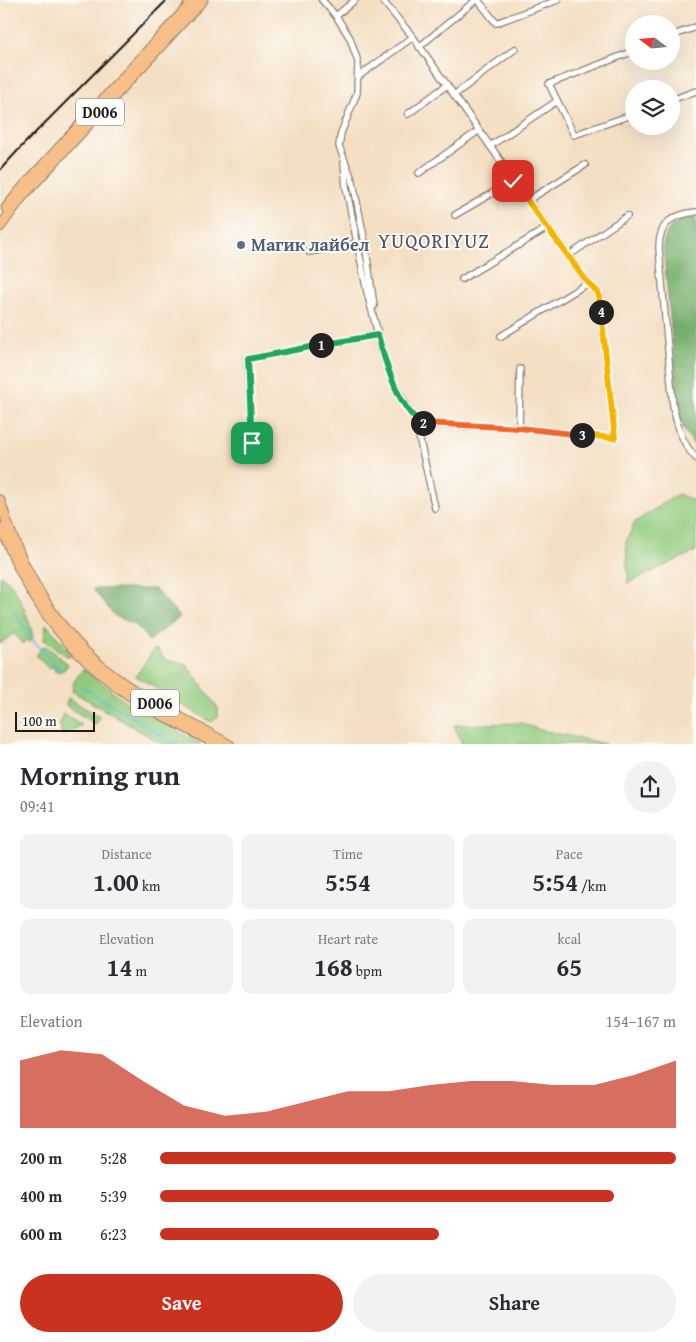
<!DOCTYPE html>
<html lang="en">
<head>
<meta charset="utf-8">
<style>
  body { margin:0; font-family:"Gentium Book Plus",serif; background:#f2f2f3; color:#2b2b33; height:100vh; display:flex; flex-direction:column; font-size:19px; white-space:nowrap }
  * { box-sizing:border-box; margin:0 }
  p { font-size:16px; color:#7c7c81 }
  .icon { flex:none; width:28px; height:28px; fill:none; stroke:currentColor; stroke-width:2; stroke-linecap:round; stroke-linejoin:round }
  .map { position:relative; height:744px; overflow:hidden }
  .drawer { display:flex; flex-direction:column; background:#fff; flex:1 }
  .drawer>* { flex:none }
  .needle { width:32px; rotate:286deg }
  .tools { position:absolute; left:625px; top:15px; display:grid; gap:10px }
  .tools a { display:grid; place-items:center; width:55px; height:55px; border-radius:50%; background:#fff; box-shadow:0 5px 20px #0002; font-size:25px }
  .scale { position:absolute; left:15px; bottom:12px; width:80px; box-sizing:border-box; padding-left:5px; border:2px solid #1c1c1c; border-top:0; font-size:14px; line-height:18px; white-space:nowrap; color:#1c1c1c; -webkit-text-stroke:4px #fdfcf7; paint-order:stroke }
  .pin { position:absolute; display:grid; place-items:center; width:42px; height:42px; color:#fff; margin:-21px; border-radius:10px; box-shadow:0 2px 8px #0006 }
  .km { position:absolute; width:25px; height:25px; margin:-12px; border-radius:50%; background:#222; color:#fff; font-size:14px; line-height:25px; text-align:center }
  .round { display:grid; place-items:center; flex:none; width:52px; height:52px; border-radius:26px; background:#f2f2f3 }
  .overview { display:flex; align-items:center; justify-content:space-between; height:85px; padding:0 20px }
  h1 { font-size:28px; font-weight:600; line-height:38px }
  .stats { display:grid; grid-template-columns:repeat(3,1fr); gap:8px; height:85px; padding:5px 20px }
  .stats div { display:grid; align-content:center; border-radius:10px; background:#f2f2f3; text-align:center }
  .stats b { font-size:25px; font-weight:600 }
  .stats small { font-size:14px; font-weight:400 }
  .stats p { font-size:14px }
  .chart { height:140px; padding:10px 20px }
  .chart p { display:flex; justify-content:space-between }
  .chart svg { width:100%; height:90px; margin-top:5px; fill:#c8321e; opacity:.7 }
  .button { display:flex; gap:10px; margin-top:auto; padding:10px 20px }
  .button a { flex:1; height:58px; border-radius:30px; background:#c8321e; color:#fff; font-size:20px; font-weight:600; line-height:58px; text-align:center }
  .button a+a { background:#f2f2f3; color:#2b2b33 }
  ul { padding:0 20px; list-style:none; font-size:16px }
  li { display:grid; grid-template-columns:80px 60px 1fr; align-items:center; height:38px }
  li i { height:12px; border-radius:6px; background:#c8321e }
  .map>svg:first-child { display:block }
  .green { fill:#92ca7d; stroke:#57734c }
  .forest { fill:#75ae6c; stroke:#486544 }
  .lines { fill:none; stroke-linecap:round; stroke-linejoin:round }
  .stream { stroke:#53bcd0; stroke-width:2 }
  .street-casing { stroke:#887e70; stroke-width:8 }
  .primary-casing { stroke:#887e70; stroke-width:11 }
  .street { stroke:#fff; stroke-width:5.5 }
  .primary { stroke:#f7be87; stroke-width:9 }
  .rail { stroke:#1c1c1c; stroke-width:2 }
  .split-1-casing { stroke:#fff; stroke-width:10 }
  .split-2-casing { stroke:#fff; stroke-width:10 }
  .split-3-casing { stroke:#fff; stroke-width:10 }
  .split-4-casing { stroke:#fff; stroke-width:10 }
  .split-5-casing { stroke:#fff; stroke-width:10 }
  .split-1 { stroke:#22a559; stroke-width:6 }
  .split-2 { stroke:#22a559; stroke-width:6 }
  .split-3 { stroke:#f0652b; stroke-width:6 }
  .split-4 { stroke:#f5b400; stroke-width:6 }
  .split-5 { stroke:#f5b400; stroke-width:6 }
  .service-dot { fill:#5c6f8a; stroke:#fdfcf7; stroke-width:2 }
  .labels { text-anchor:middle; stroke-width:4; stroke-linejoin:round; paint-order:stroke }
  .shield { fill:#fdfcf7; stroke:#605f5e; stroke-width:1 }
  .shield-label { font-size:16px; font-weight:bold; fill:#1c1c1c }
  .service-label { font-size:18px; font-weight:bold; fill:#4e5e75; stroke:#fdfcf7; text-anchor:start }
  .quarter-label { font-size:20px; letter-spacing:1px; fill:#564b60; stroke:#fdfcf7 }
</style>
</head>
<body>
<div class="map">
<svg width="696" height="745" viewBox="0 0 696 745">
  <rect width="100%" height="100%" fill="#fdfcf7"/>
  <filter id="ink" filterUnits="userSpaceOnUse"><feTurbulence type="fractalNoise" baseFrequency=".02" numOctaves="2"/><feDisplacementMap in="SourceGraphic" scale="10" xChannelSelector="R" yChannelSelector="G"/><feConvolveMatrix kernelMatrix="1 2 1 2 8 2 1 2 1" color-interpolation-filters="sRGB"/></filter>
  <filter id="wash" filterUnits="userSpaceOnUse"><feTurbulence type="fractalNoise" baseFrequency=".0096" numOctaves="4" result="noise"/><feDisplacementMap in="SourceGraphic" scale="20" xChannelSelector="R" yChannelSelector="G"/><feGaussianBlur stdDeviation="1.12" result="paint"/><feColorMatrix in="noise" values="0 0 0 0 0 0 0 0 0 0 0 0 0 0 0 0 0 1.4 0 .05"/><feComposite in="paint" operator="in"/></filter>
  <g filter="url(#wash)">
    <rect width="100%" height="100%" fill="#f4dfc3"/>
    <g class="green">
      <path d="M678 494 696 502V551L628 583 626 542 635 522Z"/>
      <path d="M0 575C17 583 29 619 33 637L29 643 27 639 23 644 14 633 0 644Z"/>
      <path d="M46 624 70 652V656H67L44 640Z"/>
      <path d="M44 646 47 647 68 664C65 671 61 672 54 671L55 670 52 666 49 669 37 656 38 652Z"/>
      <path d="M157 649 165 660 186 664 218 708V717L211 722 136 676 153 651Z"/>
      <path d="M82 670H85L130 705 201 744H162L72 691 74 682Z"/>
      <path d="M68 698 100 717 96 724 68 707 66 704Z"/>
      <path d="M63 713 82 725 62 735 60 724Z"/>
      <path d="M520 723 541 730 606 744H462L454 725Z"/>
    </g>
    <g class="forest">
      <path d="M696 217V448L683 428 679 407 663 246C667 223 675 222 696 217Z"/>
      <path d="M93 589H155L180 617 149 641 136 625 115 616Z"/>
    </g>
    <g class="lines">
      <g class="stream">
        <path d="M13 610 35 643 60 670"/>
        <path d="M81 686 177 745"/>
      </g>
    </g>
  </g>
  <g filter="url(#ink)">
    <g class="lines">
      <g class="street-casing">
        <g id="street">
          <path d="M322 0 336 16 350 38 358 62 357 93 341 133 339 146 353 182 365 243 374 306"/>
          <path d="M478 0 496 23 558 0"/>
          <path d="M336 16 355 0"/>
          <path d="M671 36 696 27"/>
          <path d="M419 47 476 0"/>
          <path d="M634 51 549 84 574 135 634 114"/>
          <path d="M359 76 413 37"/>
          <path d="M454 95 515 49"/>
          <path d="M671 100 696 91"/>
          <path d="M408 114 447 85"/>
          <path d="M490 146 557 101"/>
          <path d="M344 163 346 187 367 292 384 357 394 384 411 414 418 421 426 424 519 428 615 438 598 292 588 283 568 256 413 37 382 0"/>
          <path d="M419 173 478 131"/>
          <path d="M527 201 585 165"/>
          <path d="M696 212C671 215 659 223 659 249L673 406C677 425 682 444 696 458"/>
          <path d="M455 215 513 181"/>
          <path d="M309 252 361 243"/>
          <path d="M568 256 627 216"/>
          <path d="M462 279 547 228"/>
          <path d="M501 336 588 283"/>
          <path d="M420 422 418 432 435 508"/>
          <path d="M519 428 520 369"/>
          <path d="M252 443 247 359 378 335"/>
        </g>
      </g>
      <g class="primary-casing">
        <g id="primary">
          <path d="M6 208 23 187 194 0"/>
          <path d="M0 227 23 196 203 0"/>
          <path d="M0 500C20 569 57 635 116 678 152 704 192 723 230 745"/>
          <path d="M2 528C29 604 77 665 146 706 169 720 194 731 217 745"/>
        </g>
      </g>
      <use href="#street" class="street"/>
      <use href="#primary" class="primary"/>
      <path class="rail" d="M0 170 22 146 167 0"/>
    </g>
  </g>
  <g class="lines" filter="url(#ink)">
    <g class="split-1-casing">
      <path id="split-1" d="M252 443 248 359 321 345"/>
    </g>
    <g class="split-2-casing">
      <path id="split-2" d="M321 345 378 335C384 358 400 414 423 423"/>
    </g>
    <g class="split-3-casing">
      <path id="split-3" d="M423 423 519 428 582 435"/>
    </g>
    <g class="split-4-casing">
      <path id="split-4" d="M582 435 615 438 601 312"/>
    </g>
    <g class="split-5-casing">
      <path id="split-5" d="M513 181 588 283 598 292 601 312"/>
    </g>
    <use href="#split-1" class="split-1"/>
    <use href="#split-2" class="split-2"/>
    <use href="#split-3" class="split-3"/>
    <use href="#split-4" class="split-4"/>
    <use href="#split-5" class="split-5"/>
  </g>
  <circle class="service-dot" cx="241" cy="245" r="5"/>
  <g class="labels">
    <g class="shield">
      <rect x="76" y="98.5" width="48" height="27" rx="4"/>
      <rect x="131" y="689.5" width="48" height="27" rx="4"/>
    </g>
    <g class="shield-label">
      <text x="100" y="118">D006</text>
      <text x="155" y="709">D006</text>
    </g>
    <g class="service-label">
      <text x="251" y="251">Магик лайбел</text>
    </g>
    <g class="quarter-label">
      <text x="434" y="248">YUQORIYUZ</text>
    </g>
  </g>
</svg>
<div class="tools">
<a><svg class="needle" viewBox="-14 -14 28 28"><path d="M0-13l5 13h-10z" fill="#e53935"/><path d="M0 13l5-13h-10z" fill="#7c7c81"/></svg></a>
<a><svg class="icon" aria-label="layers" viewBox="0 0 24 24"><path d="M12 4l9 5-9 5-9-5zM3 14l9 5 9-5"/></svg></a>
</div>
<div class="scale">100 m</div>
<div class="pin" style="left:252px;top:443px;background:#1e9e55"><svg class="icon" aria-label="arrive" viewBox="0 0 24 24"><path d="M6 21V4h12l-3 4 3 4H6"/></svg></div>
<div class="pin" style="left:513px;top:181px;background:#d93025"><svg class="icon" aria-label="check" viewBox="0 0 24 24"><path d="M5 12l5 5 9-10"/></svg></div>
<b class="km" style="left:321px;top:345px">1</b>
<b class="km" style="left:423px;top:423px">2</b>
<b class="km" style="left:582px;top:435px">3</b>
<b class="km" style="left:601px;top:312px">4</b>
</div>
<section class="drawer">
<div class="overview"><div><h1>Morning run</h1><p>09:41</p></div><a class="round"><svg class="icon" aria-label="share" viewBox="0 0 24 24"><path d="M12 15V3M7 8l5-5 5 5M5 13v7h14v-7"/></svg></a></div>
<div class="stats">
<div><p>Distance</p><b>1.00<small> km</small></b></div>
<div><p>Time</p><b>5:54</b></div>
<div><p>Pace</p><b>5:54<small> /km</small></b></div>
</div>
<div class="stats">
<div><p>Elevation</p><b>14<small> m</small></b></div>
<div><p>Heart rate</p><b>168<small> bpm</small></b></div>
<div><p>kcal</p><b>65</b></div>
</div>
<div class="chart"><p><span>Elevation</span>154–167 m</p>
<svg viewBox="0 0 160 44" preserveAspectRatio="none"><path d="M0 44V11L10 6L20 8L30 21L40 33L50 38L60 36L70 31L80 26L90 26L100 23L110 21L120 21L130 23L140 23L150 18L160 11V44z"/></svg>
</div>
<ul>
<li><b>200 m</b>5:28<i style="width:100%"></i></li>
<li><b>400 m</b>5:39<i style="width:88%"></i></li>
<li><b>600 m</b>6:23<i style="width:54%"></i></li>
</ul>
<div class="button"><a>Save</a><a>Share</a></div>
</section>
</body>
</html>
